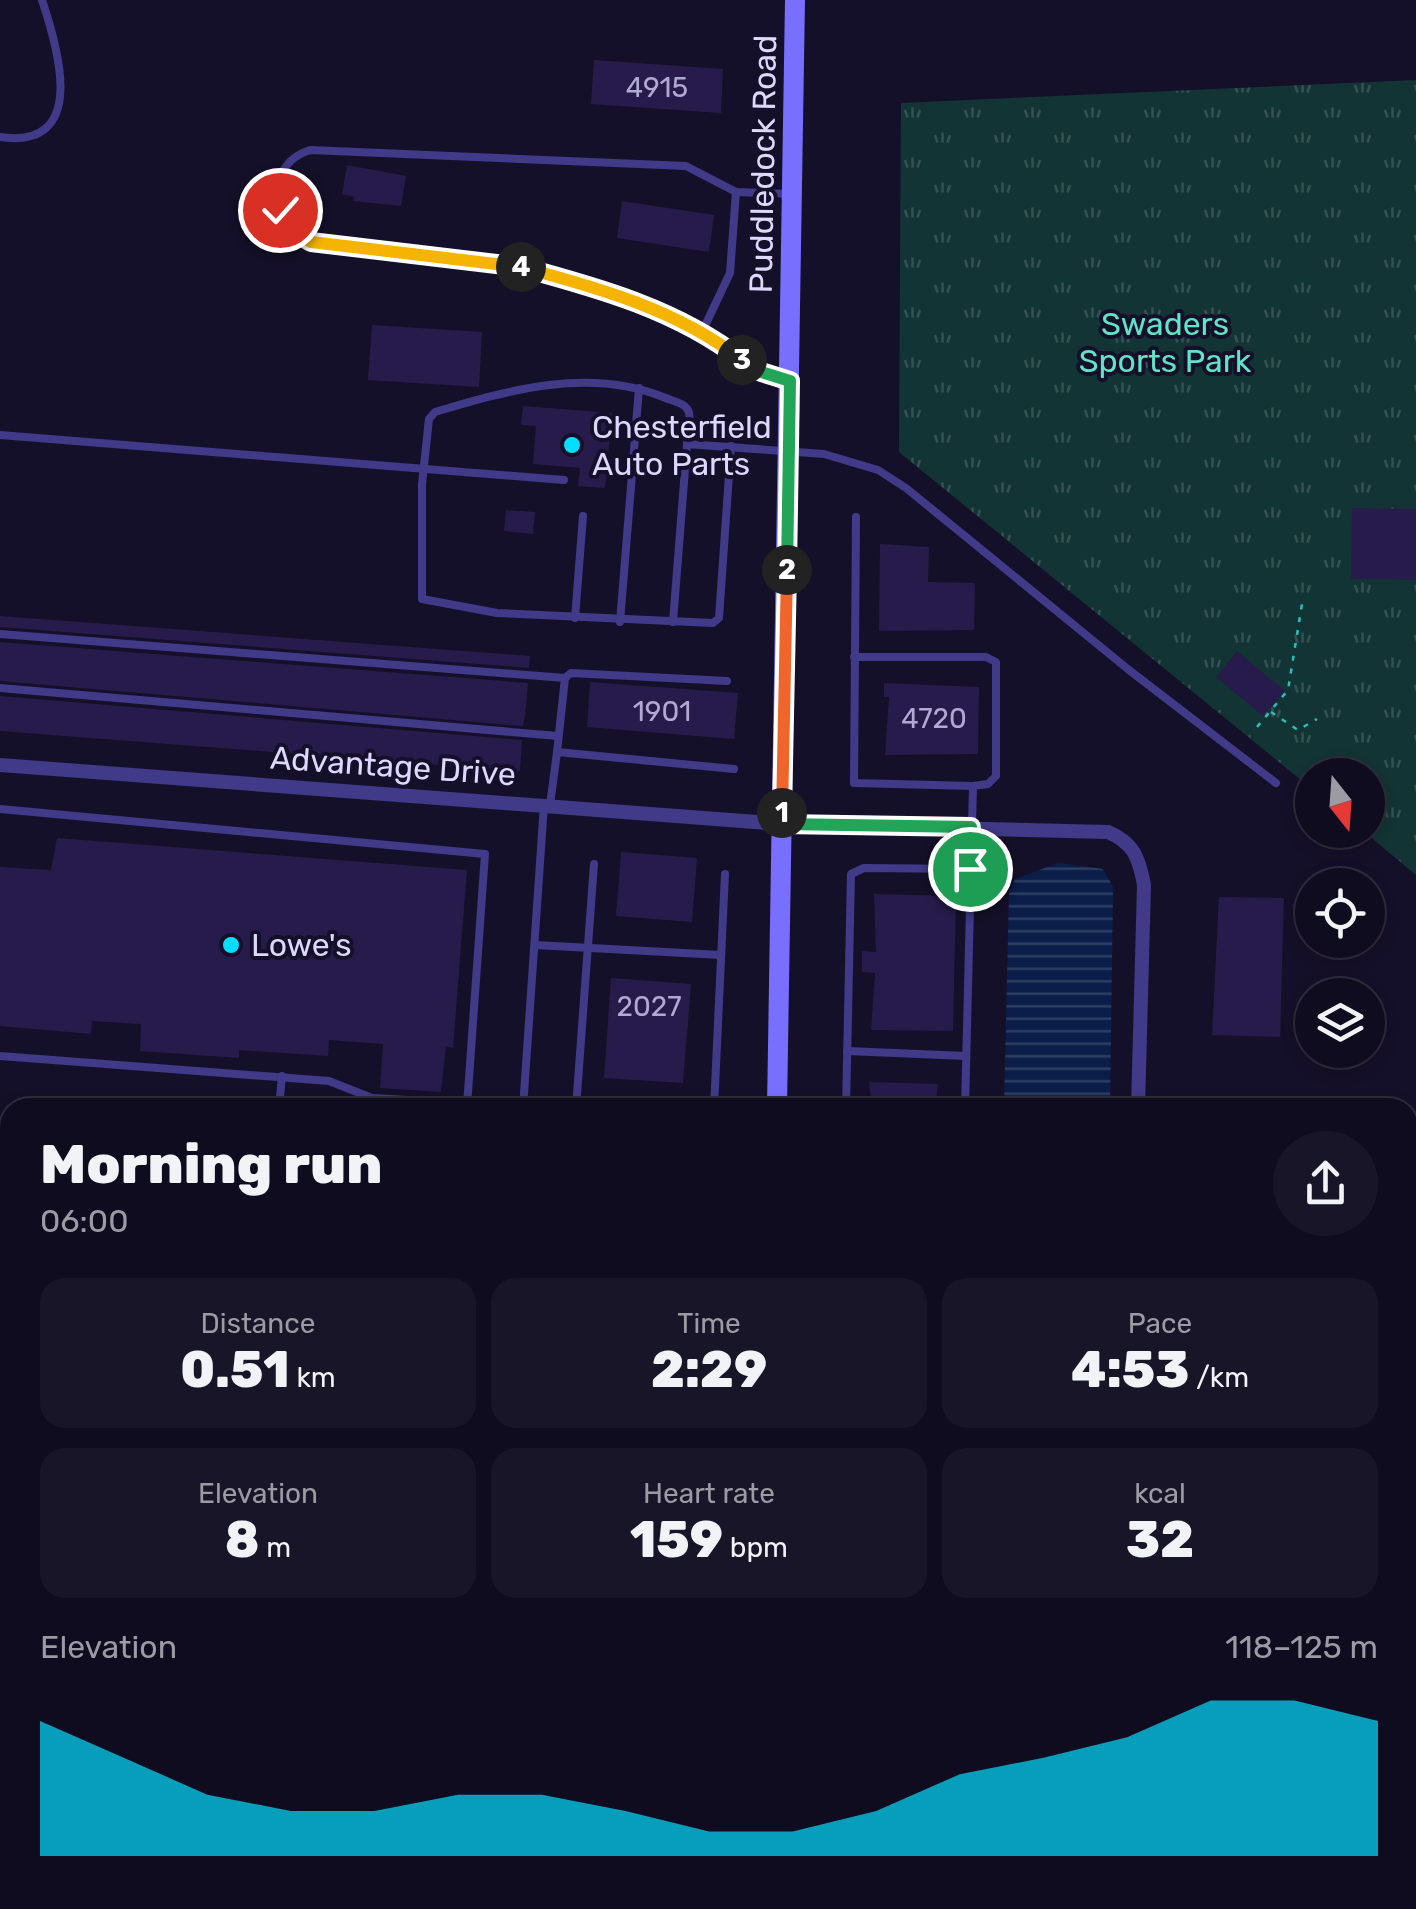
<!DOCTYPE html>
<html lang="en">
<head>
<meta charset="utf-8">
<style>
  body { margin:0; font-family:Rubik,sans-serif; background:#191528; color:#f1f3f6; height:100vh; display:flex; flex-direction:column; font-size:38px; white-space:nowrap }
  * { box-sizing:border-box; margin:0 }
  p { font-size:32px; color:#9c9ba4 }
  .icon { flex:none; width:55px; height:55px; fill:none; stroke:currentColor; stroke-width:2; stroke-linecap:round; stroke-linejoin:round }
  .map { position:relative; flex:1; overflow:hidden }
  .side { position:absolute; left:0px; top:1098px; width:1418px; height:812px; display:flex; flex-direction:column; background:#100c1f; border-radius:30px 30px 0 0; box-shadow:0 5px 15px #0003,0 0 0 2px #302c3d }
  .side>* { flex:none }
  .needle { width:65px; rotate:163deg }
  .tools { position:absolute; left:1295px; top:758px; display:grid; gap:20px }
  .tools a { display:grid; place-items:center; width:90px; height:90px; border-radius:50%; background:#100c1f; box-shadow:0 5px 15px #0003,0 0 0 2px #302c3d; font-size:50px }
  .pin { position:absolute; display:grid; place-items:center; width:85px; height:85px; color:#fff; margin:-42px; border:5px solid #fff; border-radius:50%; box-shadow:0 2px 10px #0007 }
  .km { position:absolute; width:50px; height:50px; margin:-25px; border-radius:50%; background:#222; color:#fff; font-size:28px; line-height:50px; text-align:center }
  .round { display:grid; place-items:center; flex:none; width:105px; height:105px; border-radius:52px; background:#191528 }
  .summary { display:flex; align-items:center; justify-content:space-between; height:170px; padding:0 40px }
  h1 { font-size:55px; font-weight:800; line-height:75px }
  .stats { display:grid; grid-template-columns:repeat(3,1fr); gap:15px; height:170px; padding:10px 40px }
  .stats div { display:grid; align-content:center; border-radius:25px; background:#191528; text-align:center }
  .stats b { font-size:50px; font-weight:800 }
  .stats small { font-size:28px; font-weight:400 }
  .stats p { font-size:28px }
  .chart { height:280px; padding:20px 40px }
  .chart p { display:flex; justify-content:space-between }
  .chart svg { width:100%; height:180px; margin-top:10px; fill:#04ddff; opacity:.7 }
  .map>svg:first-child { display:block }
  .park { fill:url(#park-tufts) }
  .water { fill:url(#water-rules) }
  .building { fill:#271b4b }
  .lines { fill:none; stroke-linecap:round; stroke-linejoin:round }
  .path { stroke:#2ebeba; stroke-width:2.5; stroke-dasharray:5 8; stroke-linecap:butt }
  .lane { stroke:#403a89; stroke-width:8 }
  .street { stroke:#403a89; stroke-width:14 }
  .secondary { stroke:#786fff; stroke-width:20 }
  .primary { stroke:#c95fff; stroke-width:22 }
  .split-1-casing { stroke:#fff; stroke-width:20 }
  .split-2-casing { stroke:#fff; stroke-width:20 }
  .split-3-casing { stroke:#fff; stroke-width:20 }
  .split-4-casing { stroke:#fff; stroke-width:20 }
  .split-5-casing { stroke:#fff; stroke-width:20 }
  .split-1 { stroke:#22a559; stroke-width:12 }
  .split-2 { stroke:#f0652b; stroke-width:12 }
  .split-3 { stroke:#22a559; stroke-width:12 }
  .split-4 { stroke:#f5b400; stroke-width:12 }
  .split-5 { stroke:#f5b400; stroke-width:12 }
  .poi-dot { fill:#04ddff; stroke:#151029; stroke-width:4 }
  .labels { text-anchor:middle; stroke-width:8; stroke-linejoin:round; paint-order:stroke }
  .number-label { font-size:28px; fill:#b0a9d2 }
  .street-label { font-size:32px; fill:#ded8ff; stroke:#151029 }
  .park-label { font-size:32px; fill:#60e3c7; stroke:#151029 }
  .poi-label { font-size:32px; fill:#ded8ff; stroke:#151029; text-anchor:start }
</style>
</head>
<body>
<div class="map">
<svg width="1416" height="1909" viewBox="0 0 1416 1909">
  <defs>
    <pattern id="park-tufts" width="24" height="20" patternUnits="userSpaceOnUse" patternTransform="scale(2.5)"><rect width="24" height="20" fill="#133434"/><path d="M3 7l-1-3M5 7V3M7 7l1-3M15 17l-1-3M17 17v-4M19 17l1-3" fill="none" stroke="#355152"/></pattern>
    <pattern id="water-rules" width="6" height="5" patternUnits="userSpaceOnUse" patternTransform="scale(2.5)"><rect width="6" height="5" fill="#0a1e49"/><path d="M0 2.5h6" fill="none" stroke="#2d3e64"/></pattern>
  </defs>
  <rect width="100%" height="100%" fill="#151029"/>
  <path class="park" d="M1416 80V875L1362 830H1368V775H1312V789L899 452 901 103Z"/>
  <g class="water">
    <path d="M1058 863 1103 869 1113 887 1110 1107H1004L1009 892 1015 879Z"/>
    <path d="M0 1638H10V1900H531L521 1909H0Z"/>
  </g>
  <g class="building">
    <path d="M594 60 723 69 721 113 591 104Z"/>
    <path d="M347 165 406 176 401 206 353 201 354 197 342 194Z"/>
    <path d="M622 201 714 215 709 252 617 238Z"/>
    <path d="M372 325 482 332 479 387 368 380Z"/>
    <path d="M523 406 612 413 605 488 578 486 580 468 533 464 536 426 521 425Z"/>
    <path d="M1352 508 1416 509V580L1351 579Z"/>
    <path d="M506 510 535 512 533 534 504 531Z"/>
    <path d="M880 544 929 547 928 582 975 583 974 630 879 631Z"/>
    <path d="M0 616 530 656 529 668 0 627Z"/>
    <path d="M0 642 528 683 525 716 523 726 0 681Z"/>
    <path d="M1237 651 1285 691 1263 716 1216 677Z"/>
    <path d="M590 682 738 693 734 739 587 727Z"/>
    <path d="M884 683 979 687 978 754 885 755 889 697H884Z"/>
    <path d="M0 696 522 740 520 771 0 731Z"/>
    <path d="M57 838 467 870 453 1048 446 1046 441 1092 380 1088 383 1044 329 1040 328 1056 239 1050V1058L140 1051 141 1024 92 1021 91 1034 0 1026V867L51 870Z"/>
    <path d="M621 852 697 858 692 922 616 916Z"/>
    <path d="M874 894 956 896 953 1031 871 1030 875 973 862 972V951L876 952Z"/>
    <path d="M1219 897 1284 898 1280 1037 1212 1035Z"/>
    <path d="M611 978 691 984 683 1083 604 1078Z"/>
    <path d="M869 1082 938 1084 935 1108H872Z"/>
  </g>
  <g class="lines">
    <g class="path">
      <path d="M1271 712 1298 730 1317 719"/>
      <path d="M1257 727 1288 690 1302 604"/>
    </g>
    <g class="lane">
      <path d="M0 137C89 150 58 48 42 0"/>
      <path d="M703 330 730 273 736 192"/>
      <path d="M788 380 755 369 703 330 577 280 523 267 311 242 284 226C274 193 274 162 310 150L686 166 736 192 790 194"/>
      <path d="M0 435 564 480"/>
      <path d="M687 444C688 436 691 422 689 413 687 403 672 401 663 397 589 367 509 390 435 412L429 419 422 484V599L497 613 713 623 719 618 731 446"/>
      <path d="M856 517 854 783 973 786"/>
      <path d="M575 618 583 516"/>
      <path d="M620 622 639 388"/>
      <path d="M673 622 687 444 824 454 878 470 906 488 1129 670 1276 783"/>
      <path d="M0 634 565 678"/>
      <path d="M854 657H986L996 662V776L988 784 973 786 965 1108"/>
      <path d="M0 688 558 736"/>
      <path d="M557 752 565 678 571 673 727 681"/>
      <path d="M550 805 557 752 734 769"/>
      <path d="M0 809 485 854 467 1106"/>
      <path d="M535 945 721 955"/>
      <path d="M847 1051 966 1056"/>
      <path d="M0 1056 329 1081 372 1098 543 1108"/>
      <path d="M279 1108 282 1076"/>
      <path d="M523 1108 544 805"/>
      <path d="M576 1108 594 864"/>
      <path d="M714 1108 725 874"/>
      <path d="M846 1108 851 874 864 868 970 869"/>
    </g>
    <g class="street">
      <path d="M0 765 782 824 1108 832C1134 843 1139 858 1144 885L1138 1108"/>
      <path d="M0 1284 10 1285"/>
      <path d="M1408 1429 1416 1426"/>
      <path d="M1408 1621 1416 1616"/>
      <path d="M1310 1909V1900"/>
    </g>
    <g class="secondary">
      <path d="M777 1108 795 0"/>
      <path d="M758 1909 759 1900"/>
    </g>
    <g class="primary">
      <path d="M1408 1504 1416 1502"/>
      <path d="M1408 1551 1416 1549"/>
      <path d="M586 1909 596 1900"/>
      <path d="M657 1909 668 1900"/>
    </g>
  </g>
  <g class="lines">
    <g class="split-1-casing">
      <path id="split-1" d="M782 813V824L971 827 970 869"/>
    </g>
    <g class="split-2-casing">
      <path id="split-2" d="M782 813 787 570"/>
    </g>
    <g class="split-3-casing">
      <path id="split-3" d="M742 360 755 370 790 381 787 570"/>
    </g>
    <g class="split-4-casing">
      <path id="split-4" d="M521 267C599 288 678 310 742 360"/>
    </g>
    <g class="split-5-casing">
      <path id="split-5" d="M280 210 284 226 311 242 521 267"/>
    </g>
    <use href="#split-1" class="split-1"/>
    <use href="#split-2" class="split-2"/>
    <use href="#split-3" class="split-3"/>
    <use href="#split-4" class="split-4"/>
    <use href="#split-5" class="split-5"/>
  </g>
  <g class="poi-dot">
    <circle cx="572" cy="445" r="10"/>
    <circle cx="231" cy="945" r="10"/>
  </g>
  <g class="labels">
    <g class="number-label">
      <text x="657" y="97">4915</text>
      <text x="662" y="721">1901</text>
      <text x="934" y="728">4720</text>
      <text x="649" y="1016">2027</text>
    </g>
    <g class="street-label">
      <text transform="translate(763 164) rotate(-89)" y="11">Puddledock Road</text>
      <text transform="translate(393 766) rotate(4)" y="11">Advantage Drive</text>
    </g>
    <g class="park-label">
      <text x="1165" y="335">Swaders<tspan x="1165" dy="37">Sports Park</tspan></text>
    </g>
    <g class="poi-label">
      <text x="592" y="438">Chesterfield<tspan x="592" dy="37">Auto Parts</tspan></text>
      <text x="251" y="956">Lowe's</text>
    </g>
  </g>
</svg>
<div class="tools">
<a><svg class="needle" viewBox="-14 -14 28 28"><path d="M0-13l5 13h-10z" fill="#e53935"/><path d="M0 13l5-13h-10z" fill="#9c9ba4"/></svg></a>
<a><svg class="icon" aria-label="locate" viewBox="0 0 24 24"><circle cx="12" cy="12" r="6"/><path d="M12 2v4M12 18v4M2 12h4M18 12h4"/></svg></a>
<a><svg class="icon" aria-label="layers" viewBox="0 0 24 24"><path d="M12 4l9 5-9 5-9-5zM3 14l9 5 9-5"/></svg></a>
</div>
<div class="pin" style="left:970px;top:869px;background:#1e9e55"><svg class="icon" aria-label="arrive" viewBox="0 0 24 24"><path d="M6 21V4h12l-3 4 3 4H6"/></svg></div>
<div class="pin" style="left:280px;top:210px;background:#d93025"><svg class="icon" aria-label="check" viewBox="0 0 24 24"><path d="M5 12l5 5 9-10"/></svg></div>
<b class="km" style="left:782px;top:813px">1</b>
<b class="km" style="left:787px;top:570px">2</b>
<b class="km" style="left:742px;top:360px">3</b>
<b class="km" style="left:521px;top:267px">4</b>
<section class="side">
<div class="summary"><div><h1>Morning run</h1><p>06:00</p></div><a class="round"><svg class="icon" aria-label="share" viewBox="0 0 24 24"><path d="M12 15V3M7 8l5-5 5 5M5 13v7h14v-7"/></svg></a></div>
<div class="stats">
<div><p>Distance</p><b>0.51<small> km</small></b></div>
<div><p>Time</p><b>2:29</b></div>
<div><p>Pace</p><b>4:53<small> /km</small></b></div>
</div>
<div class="stats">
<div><p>Elevation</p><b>8<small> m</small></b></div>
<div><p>Heart rate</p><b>159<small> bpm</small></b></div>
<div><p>kcal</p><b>32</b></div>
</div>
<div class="chart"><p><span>Elevation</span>118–125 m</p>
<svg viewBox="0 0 160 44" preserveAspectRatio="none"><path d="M0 44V11L10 20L20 29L30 33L40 33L50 29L60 29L70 33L80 38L90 38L100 33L110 24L120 20L130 15L140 6L150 6L160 11V44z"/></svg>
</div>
</section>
</div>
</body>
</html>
